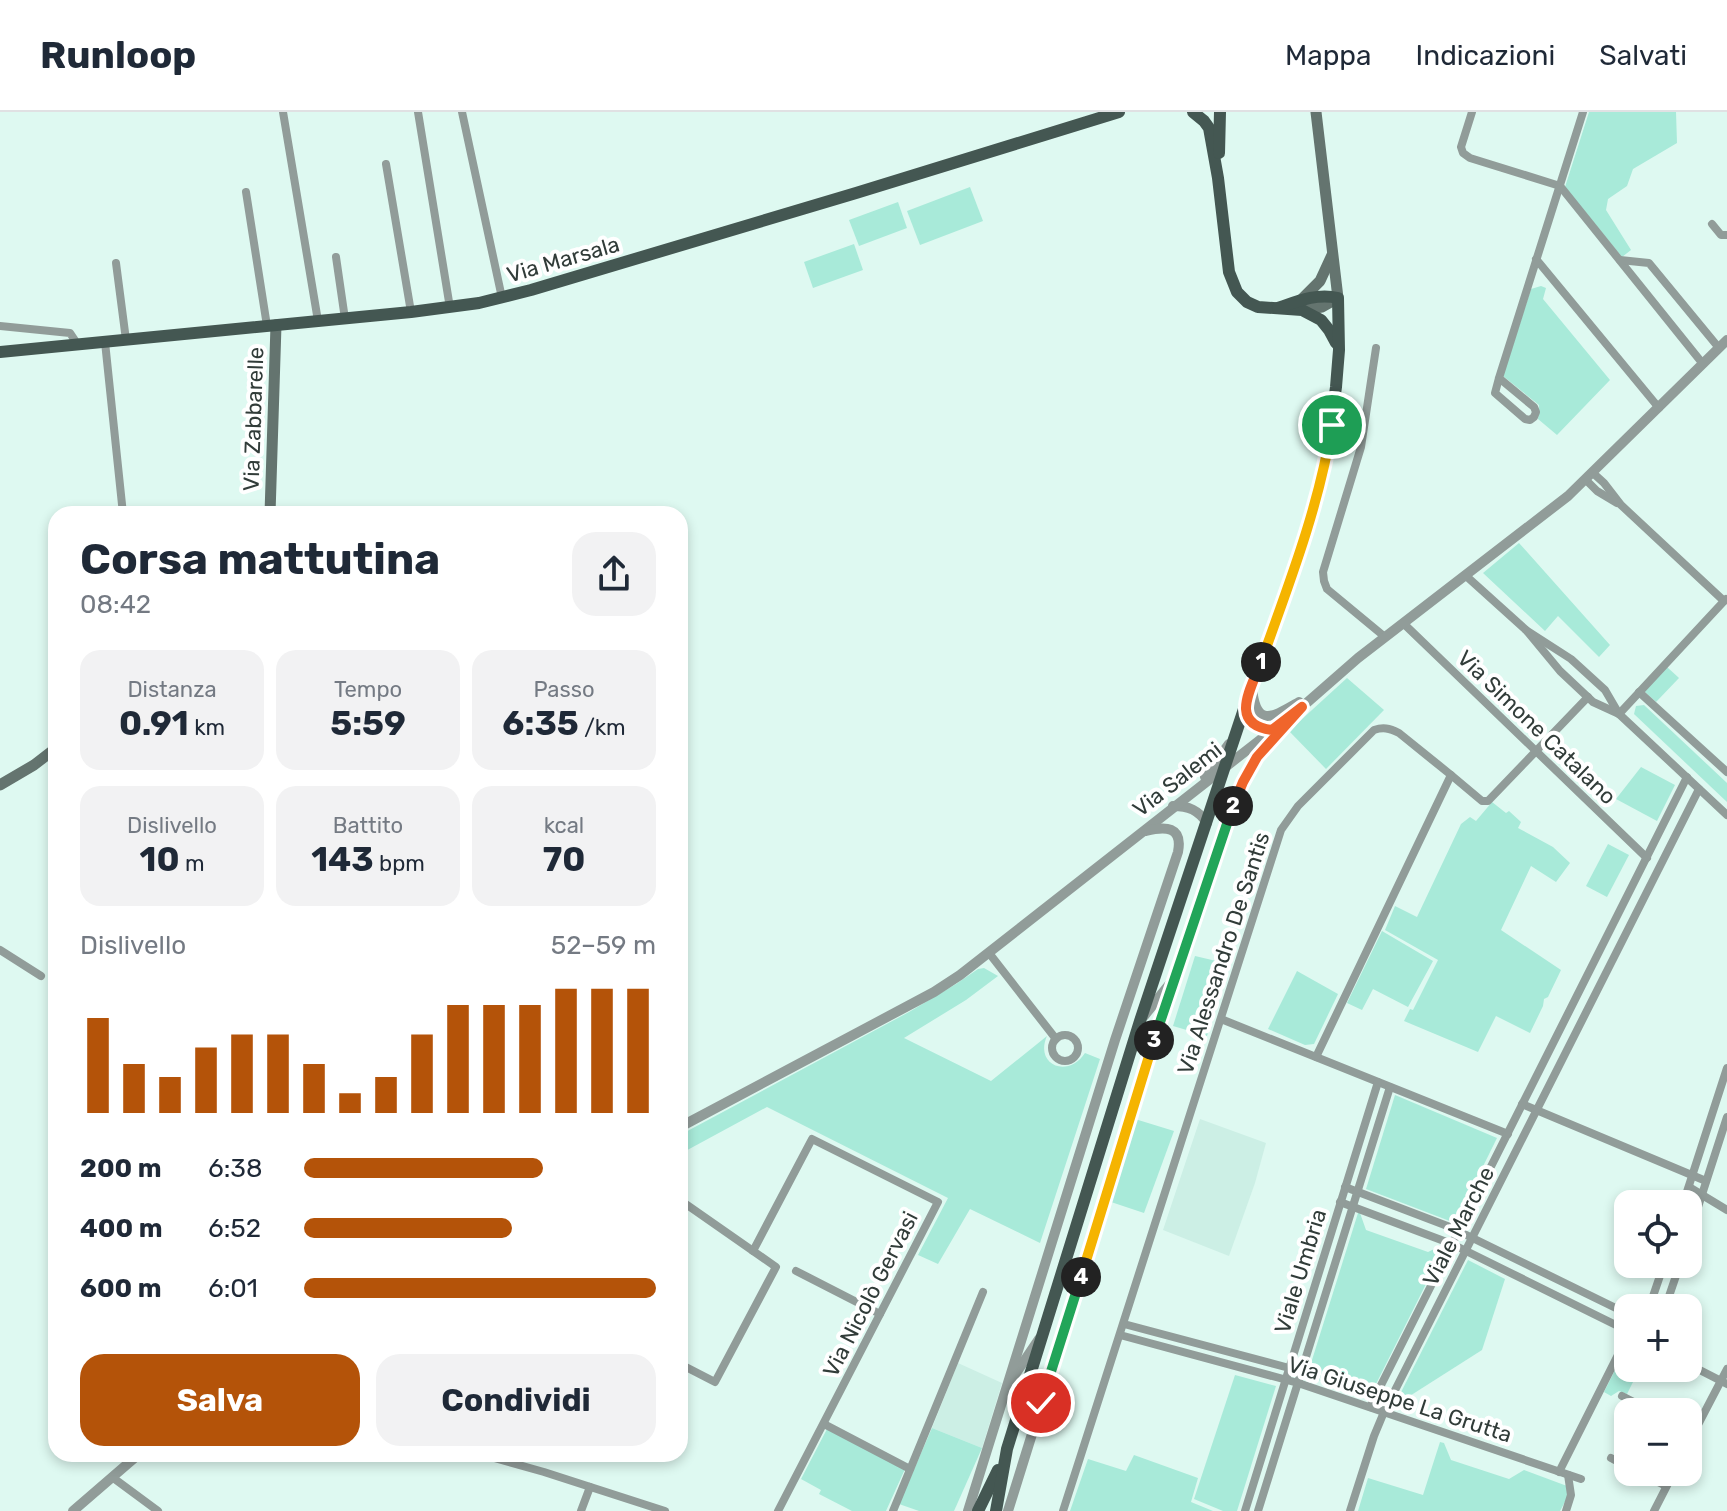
<!DOCTYPE html>
<html lang="it">
<head>
<meta charset="utf-8">
<style>
  body { margin:0; font-family:Rubik,sans-serif; background:#f2f2f3; color:#1f2937; height:100vh; display:flex; flex-direction:column; font-size:30px; white-space:nowrap }
  * { box-sizing:border-box; margin:0 }
  p { font-size:26px; color:#747a83 }
  .icon { flex:none; width:44px; height:44px; fill:none; stroke:currentColor; stroke-width:2; stroke-linecap:round; stroke-linejoin:round }
  .map { position:relative; flex:1; overflow:hidden }
  .side { position:absolute; left:48px; top:394px; width:640px; height:956px; display:flex; flex-direction:column; background:#fff; border-radius:24px; box-shadow:0 4px 12px #0003 }
  .side>* { flex:none }
  .buttons { position:absolute; left:1614px; top:1078px; display:grid; gap:16px }
  .buttons a { display:grid; place-items:center; width:88px; height:88px; border-radius:16px; background:#fff; box-shadow:0 4px 12px #0003; font-size:40px }
  .pin { position:absolute; display:grid; place-items:center; width:68px; height:68px; color:#fff; margin:-34px; border:4px solid #fff; border-radius:50%; box-shadow:0 2px 8px #0007 }
  .km { position:absolute; width:40px; height:40px; margin:-20px; border-radius:50%; background:#222; color:#fff; font-size:22px; line-height:40px; text-align:center }
  .round { display:grid; place-items:center; flex:none; width:84px; height:84px; border-radius:24px; background:#f2f2f3 }
  .head { display:flex; align-items:center; justify-content:space-between; height:136px; padding:0 32px }
  h1 { font-size:44px; font-weight:700; line-height:60px }
  .figures { display:grid; grid-template-columns:repeat(3,1fr); gap:12px; height:136px; padding:8px 32px }
  .figures div { display:grid; align-content:center; border-radius:20px; background:#f2f2f3; text-align:center }
  .figures b { font-size:34px; font-weight:700 }
  .figures small { font-size:22px; font-weight:400 }
  .figures p { font-size:22px }
  .chart { height:224px; padding:16px 32px }
  .chart p { display:flex; justify-content:space-between }
  .chart svg { width:100%; height:144px; margin-top:8px; stroke:#b45309; stroke-width:6 }
  .cta { display:flex; gap:16px; margin-top:auto; padding:16px 32px }
  .cta a { flex:1; height:92px; border-radius:24px; background:#b45309; color:#fff; font-size:32px; font-weight:700; line-height:92px; text-align:center }
  .cta a+a { background:#f2f2f3; color:#1f2937 }
  ul { padding:0 32px; list-style:none; font-size:26px }
  li { display:grid; grid-template-columns:128px 96px 1fr; align-items:center; height:60px }
  li i { height:20px; border-radius:10px; background:#b45309 }
  header { display:flex; align-items:center; gap:48px; box-sizing:border-box; height:112px; padding:0 40px; background:#fff; border-bottom:2px solid #e0e1e3 }
  header strong { font-size:38px }
  nav { display:flex; gap:44px; margin-inline-start:auto; font-size:28px }
  .map>svg:first-child { display:block }
  .built { fill:#ccefe5 }
  .green { fill:#a8ead9 }
  .lines { fill:none; stroke-linecap:round; stroke-linejoin:round }
  .minor { stroke:#919c99; stroke-width:8 }
  .tertiary { stroke:#919c99; stroke-width:10 }
  .secondary { stroke:#64746f; stroke-width:11 }
  .primary { stroke:#445752; stroke-width:12 }
  .split-1-casing { stroke:#fff; stroke-width:16 }
  .split-2-casing { stroke:#fff; stroke-width:16 }
  .split-3-casing { stroke:#fff; stroke-width:16 }
  .split-4-casing { stroke:#fff; stroke-width:16 }
  .split-5-casing { stroke:#fff; stroke-width:16 }
  .split-1 { stroke:#f5b400; stroke-width:10 }
  .split-2 { stroke:#f0652b; stroke-width:10 }
  .split-3 { stroke:#22a559; stroke-width:10 }
  .split-4 { stroke:#f5b400; stroke-width:10 }
  .split-5 { stroke:#22a559; stroke-width:10 }
  .labels { text-anchor:middle; stroke-width:8; stroke-linejoin:round; paint-order:stroke }
  .street-label { font-size:22px; fill:#313c39; stroke:#fff }
</style>
</head>
<body>
<header>
<strong>Runloop</strong>
<nav><a>Mappa</a><a>Indicazioni</a><a>Salvati</a></nav>
</header>
<div class="map">
<svg width="1727" height="1399" viewBox="0 0 1727 1399">
  <rect width="100%" height="100%" fill="#def9f1"/>
  <g class="built">
    <path d="M1200 1007 1266 1031 1255 1071 1229 1144 1163 1118Z"/>
    <path d="M958 1251 1002 1271 982 1336 932 1316Z"/>
  </g>
  <g class="green">
    <path d="M1589 0H1676L1677 31 1633 57 1627 74 1608 87 1606 98 1631 138 1622 145 1565 75Z"/>
    <path d="M970 75 983 109 920 133 907 99Z"/>
    <path d="M898 90 907 116 859 134 849 108Z"/>
    <path d="M854 132 863 158 813 176 804 150Z"/>
    <path d="M1541 174 1546 176 1543 187 1610 268 1557 323 1538 307 1539 293 1503 264 1531 177Z"/>
    <path d="M1519 431 1610 533 1599 545 1558 504 1545 519 1483 461Z"/>
    <path d="M1667 555 1679 566 1656 590 1644 579Z"/>
    <path d="M1347 566 1384 598 1326 657 1289 619Z"/>
    <path d="M1644 593 1727 671V690L1634 602 1636 594Z"/>
    <path d="M1641 655 1675 673 1657 709 1616 687Z"/>
    <path d="M1492 690 1506 701 1509 699 1521 710 1518 716 1553 735 1570 751 1556 770 1531 754 1501 818 1561 858 1548 885 1544 887 1543 894 1530 921 1496 904 1478 940 1404 909 1410 897 1413 898 1438 848 1385 818 1395 794 1417 805 1461 712 1470 705 1476 709Z"/>
    <path d="M1608 732 1629 743 1607 785 1586 774Z"/>
    <path d="M1382 819 1433 849 1408 895 1373 877 1362 898 1347 891Z"/>
    <path d="M1195 844 1229 852 1207 924 1173 914Z"/>
    <path d="M984 856 998 864 966 888 904 926 991 969 1047 924C1034 953 1068 967 1085 941L1100 947 1040 1131 970 1097 938 1152 918 1143 948 1086 767 995 680 1042V1023L909 900 956 872 978 857Z"/>
    <path d="M1297 859 1338 882 1314 932 1305 933 1268 917Z"/>
    <path d="M1395 983 1497 1026 1455 1111 1366 1077Z"/>
    <path d="M1135 1007 1174 1019 1144 1101 1108 1089Z"/>
    <path d="M1358 1101H1360L1366 1118 1428 1140 1442 1133 1445 1134 1369 1286 1307 1264Z"/>
    <path d="M1468 1148 1505 1167 1482 1238 1394 1294Z"/>
    <path d="M1628 1232V1256H1640L1627 1282 1619 1279 1611 1284 1604 1280Z"/>
    <path d="M1235 1263 1276 1274 1237 1399H1223L1194 1387Z"/>
    <path d="M932 1316 982 1336 954 1399H919L899 1392Z"/>
    <path d="M827 1317 905 1357 886 1399H852L819 1382 821 1378 801 1367Z"/>
    <path d="M1440 1330 1444 1331 1451 1348 1509 1367 1524 1358 1567 1374 1568 1384 1560 1399H1358L1368 1366 1423 1383Z"/>
    <path d="M1134 1343 1198 1366 1191 1390 1213 1399H1070L1088 1347 1126 1359Z"/>
  </g>
  <g class="lines">
    <g class="minor">
      <path d="M283 0 318 209"/>
      <path d="M418 0 450 196"/>
      <path d="M462 0 502 186"/>
      <path d="M1472 0 1461 35 1463 41 1470 46 1560 74 1703 252"/>
      <path d="M386 52 411 200"/>
      <path d="M246 80 267 214"/>
      <path d="M1712 112 1721 123H1727"/>
      <path d="M336 145 345 207"/>
      <path d="M1536 147 1659 296"/>
      <path d="M1620 148 1649 151 1719 236"/>
      <path d="M116 151 126 228"/>
      <path d="M0 214 70 221 78 233"/>
      <path d="M105 230 123 402"/>
      <path d="M1376 236 1361 335 1323 460 1324 469 1327 477 1385 525"/>
      <path d="M1499 266 1534 295 1536 300 1534 305 1530 308 1525 307 1495 281 1499 266 1583 0"/>
      <path d="M1593 361 1604 371 1621 393 1724 489"/>
      <path d="M1586 368 1597 379 1617 391"/>
      <path d="M1465 463 1526 518 1560 559 1593 590 1617 601"/>
      <path d="M1403 511 1647 746"/>
      <path d="M1526 518 1571 547 1605 578 1619 602 1727 703"/>
      <path d="M1639 580 1727 660"/>
      <path d="M1619 602 1726 487"/>
      <path d="M1451 663 1482 689H1488L1588 585"/>
      <path d="M0 838 41 864"/>
      <path d="M989 841 1056 927"/>
      <path d="M1221 907 1508 1022"/>
      <circle cx="1065" cy="936" r="13"/>
      <path d="M1522 992 1706 1069"/>
      <path d="M1345 1075 1450 1115 1628 1202"/>
      <path d="M1689 1075 1727 1098"/>
      <path d="M680 1088 776 1155 715 1270 680 1252"/>
      <path d="M1340 1090 1452 1132 1628 1219"/>
      <path d="M1683 1092 1727 956"/>
      <path d="M1688 1126 1727 1005"/>
      <path d="M753 1139 812 1027 938 1090 778 1399"/>
      <path d="M796 1159 880 1202"/>
      <path d="M1649 1196 1664 1152"/>
      <path d="M1665 1196 1680 1152"/>
      <path d="M1124 1212 1293 1257"/>
      <path d="M1120 1223 1298 1271 1581 1367"/>
      <path d="M1688 1252 1727 1272"/>
      <path d="M1622 1284 1653 1300"/>
      <path d="M1370 1295 1687 665"/>
      <path d="M824 1312 910 1357"/>
      <path d="M1688 1332 1727 1257"/>
      <path d="M480 1342 544 1360 665 1399"/>
      <path d="M1611 1346 1628 1355"/>
      <path d="M1559 1360 1628 1223"/>
      <path d="M1638 1360 1666 1374"/>
      <path d="M112 1365 158 1399"/>
      <path d="M581 1399 590 1375"/>
      <path d="M893 1399 983 1180"/>
      <path d="M1063 1399 1281 718 1298 694 1374 618C1383 615 1389 616 1399 621L1451 663 1316 945"/>
      <path d="M1245 1399 1378 970"/>
      <path d="M1258 1399 1390 975"/>
      <path d="M1350 1399 1374 1324 1384 1300 1699 677"/>
      <path d="M1566 1399 1571 1383 1568 1363"/>
      <path d="M1654 1399 1674 1360"/>
    </g>
    <g class="tertiary">
      <path d="M1252 576C1256 617 1273 605 1299 590"/>
      <path d="M1244 597C1250 612 1257 616 1272 618"/>
      <path d="M1205 665 1229 632"/>
      <path d="M1173 694C1189 694 1198 698 1207 711"/>
      <path d="M1144 904 1169 873"/>
      <path d="M680 1015 934 880 960 863 1302 595 1358 546 1568 384 1727 228"/>
      <path d="M1012 1267 1039 1227"/>
      <path d="M73 1399 139 1342"/>
      <path d="M968 1399 1115 928 1178 740C1183 714 1165 714 1146 719"/>
      <path d="M1008 1399 1174 867 1231 699 1243 670 1257 645 1286 613"/>
    </g>
    <g class="secondary">
      <path d="M1301 188 1320 169 1332 143"/>
      <path d="M1302 198 1322 195 1338 186 1316 0"/>
      <path d="M270 402 276 213"/>
      <path d="M0 673 34 653 56 636"/>
    </g>
    <g class="primary">
      <path d="M1193 0 1204 9 1209 16 1218 66 1229 160 1237 180 1247 190 1258 195 1302 198 1321 208 1329 218 1336 231"/>
      <path d="M1219 41 1220 0"/>
      <path d="M0 240 411 200 479 191 531 178 856 81 1119 0"/>
      <path d="M978 1399 998 1358"/>
      <path d="M996 1399 1007 1337 1140 909 1244 597 1314 397 1325 353 1336 275 1339 238 1338 186C1317 181 1298 189 1278 196"/>
    </g>
  </g>
  <g class="lines">
    <g class="split-1-casing">
      <path id="split-1" d="M1261 550C1289 472 1319 395 1332 313"/>
    </g>
    <g class="split-2-casing">
      <path id="split-2" d="M1233 694 1243 670 1257 645 1302 595 1272 618C1228 612 1251 577 1261 550"/>
    </g>
    <g class="split-3-casing">
      <path id="split-3" d="M1154 928 1233 694"/>
    </g>
    <g class="split-4-casing">
      <path id="split-4" d="M1081 1165 1154 928"/>
    </g>
    <g class="split-5-casing">
      <path id="split-5" d="M1041 1291 1081 1165"/>
    </g>
    <use href="#split-1" class="split-1"/>
    <use href="#split-2" class="split-2"/>
    <use href="#split-3" class="split-3"/>
    <use href="#split-4" class="split-4"/>
    <use href="#split-5" class="split-5"/>
  </g>
  <g class="labels">
    <g class="street-label">
      <text transform="translate(563 147) rotate(-16)" y="8">Via Marsala</text>
      <text transform="translate(253 307) rotate(-88)" y="8">Via Zabbarelle</text>
      <text transform="translate(1537 615) rotate(44)" y="8">Via Simone Catalano</text>
      <text transform="translate(1177 667) rotate(-38)" y="8">Via Salemi</text>
      <text transform="translate(1223 841) rotate(-72)" y="8">Via Alessandro De Santis</text>
      <text transform="translate(1458 1114) rotate(-63)" y="8">Viale Marche</text>
      <text transform="translate(1300 1159) rotate(-73)" y="8">Viale Umbria</text>
      <text transform="translate(870 1182) rotate(-63)" y="8">Via Nicolò Gervasi</text>
      <text transform="translate(1400 1287) rotate(18)" y="8">Via Giuseppe La Grutta</text>
    </g>
  </g>
</svg>
<div class="buttons">
<a><svg class="icon" aria-label="locate" viewBox="0 0 24 24"><circle cx="12" cy="12" r="6"/><path d="M12 2v4M12 18v4M2 12h4M18 12h4"/></svg></a>
<a>+</a>
<a>−</a>
</div>
<div class="pin" style="left:1332px;top:313px;background:#1e9e55"><svg class="icon" aria-label="arrive" viewBox="0 0 24 24"><path d="M6 21V4h12l-3 4 3 4H6"/></svg></div>
<div class="pin" style="left:1041px;top:1291px;background:#d93025"><svg class="icon" aria-label="check" viewBox="0 0 24 24"><path d="M5 12l5 5 9-10"/></svg></div>
<b class="km" style="left:1261px;top:550px">1</b>
<b class="km" style="left:1233px;top:694px">2</b>
<b class="km" style="left:1154px;top:928px">3</b>
<b class="km" style="left:1081px;top:1165px">4</b>
<section class="side">
<div class="head"><div><h1>Corsa mattutina</h1><p>08:42</p></div><a class="round"><svg class="icon" aria-label="share" viewBox="0 0 24 24"><path d="M12 15V3M7 8l5-5 5 5M5 13v7h14v-7"/></svg></a></div>
<div class="figures">
<div><p>Distanza</p><b>0.91<small> km</small></b></div>
<div><p>Tempo</p><b>5:59</b></div>
<div><p>Passo</p><b>6:35<small> /km</small></b></div>
</div>
<div class="figures">
<div><p>Dislivello</p><b>10<small> m</small></b></div>
<div><p>Battito</p><b>143<small> bpm</small></b></div>
<div><p>kcal</p><b>70</b></div>
</div>
<div class="chart"><p><span>Dislivello</span>52–59 m</p>
<svg viewBox="0 0 160 44" preserveAspectRatio="none"><path d="M5 44V15M15 44V29M25 44V33M35 44V24M45 44V20M55 44V20M65 44V29M75 44V38M85 44V33M95 44V20M105 44V11M115 44V11M125 44V11M135 44V6M145 44V6M155 44V6"/></svg>
</div>
<ul>
<li><b>200 m</b>6:38<i style="width:68%"></i></li>
<li><b>400 m</b>6:52<i style="width:59%"></i></li>
<li><b>600 m</b>6:01<i style="width:100%"></i></li>
</ul>
<div class="cta"><a>Salva</a><a>Condividi</a></div>
</section>
</div>
</body>
</html>
